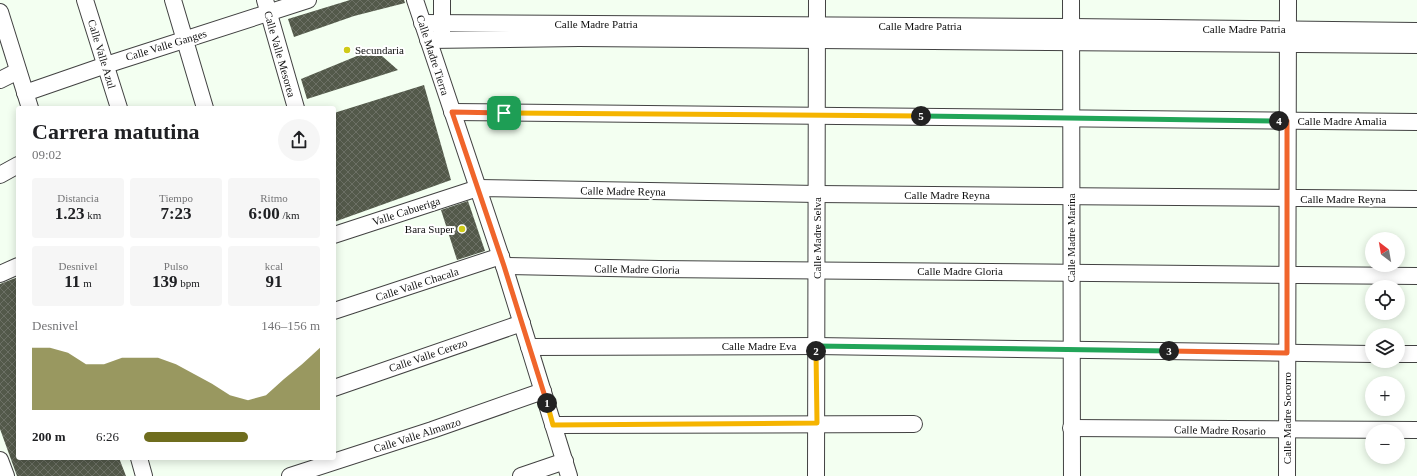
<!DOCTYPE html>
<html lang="es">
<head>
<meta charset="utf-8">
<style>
  body { margin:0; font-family:Georgia,serif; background:#f6f6f6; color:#202124; height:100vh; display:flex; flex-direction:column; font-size:15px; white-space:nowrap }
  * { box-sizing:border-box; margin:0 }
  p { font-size:13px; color:#757577 }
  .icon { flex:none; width:22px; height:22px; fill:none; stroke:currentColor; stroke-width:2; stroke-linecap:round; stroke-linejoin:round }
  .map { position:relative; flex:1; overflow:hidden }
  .drawer { position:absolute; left:16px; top:106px; width:320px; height:354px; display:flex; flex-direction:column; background:#fff; border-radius:4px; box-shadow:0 2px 10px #0003 }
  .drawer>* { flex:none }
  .needle { width:26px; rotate:329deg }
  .controls { position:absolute; left:1365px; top:232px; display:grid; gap:8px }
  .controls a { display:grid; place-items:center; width:40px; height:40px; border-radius:50%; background:#fff; box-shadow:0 2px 10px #0003; font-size:20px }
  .pin { position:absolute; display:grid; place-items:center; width:34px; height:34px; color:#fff; margin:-17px; border-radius:8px; box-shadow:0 2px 6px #0006 }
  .km { position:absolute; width:20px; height:20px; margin:-10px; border-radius:50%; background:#222; color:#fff; font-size:11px; line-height:20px; text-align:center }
  .round { display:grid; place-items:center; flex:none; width:42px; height:42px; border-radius:21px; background:#f6f6f6 }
  .overview { display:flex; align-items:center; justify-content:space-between; height:68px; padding:0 16px }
  h1 { font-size:22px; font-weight:700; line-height:30px }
  .metrics { display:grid; grid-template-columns:repeat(3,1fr); gap:6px; height:68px; padding:4px 16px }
  .metrics div { display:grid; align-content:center; border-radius:4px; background:#f6f6f6; text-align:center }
  .metrics b { font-size:17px; font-weight:700 }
  .metrics small { font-size:11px; font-weight:400 }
  .metrics p { font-size:11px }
  .chart { height:112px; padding:8px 16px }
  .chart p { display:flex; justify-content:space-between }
  .chart svg { width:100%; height:72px; margin-top:4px; fill:#6f6d1e; opacity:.7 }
  ul { padding:0 16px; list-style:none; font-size:13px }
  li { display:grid; grid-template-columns:64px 48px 1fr; align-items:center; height:30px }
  li i { height:10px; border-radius:5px; background:#6f6d1e }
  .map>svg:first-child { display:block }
  .building { fill:url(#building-cross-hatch) }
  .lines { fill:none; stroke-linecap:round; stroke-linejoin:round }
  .minor-casing { stroke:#424242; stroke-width:18 }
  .minor { stroke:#fff; stroke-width:16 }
  .split-1-casing { stroke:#fff; stroke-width:8 }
  .split-2-casing { stroke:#fff; stroke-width:8 }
  .split-3-casing { stroke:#fff; stroke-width:8 }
  .split-4-casing { stroke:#fff; stroke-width:8 }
  .split-5-casing { stroke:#fff; stroke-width:8 }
  .split-6-casing { stroke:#fff; stroke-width:8 }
  .split-1 { stroke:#f0652b; stroke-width:5 }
  .split-2 { stroke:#f5b400; stroke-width:5 }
  .split-3 { stroke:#22a559; stroke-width:5 }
  .split-4 { stroke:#f0652b; stroke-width:5 }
  .split-5 { stroke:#22a559; stroke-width:5 }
  .split-6 { stroke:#f5b400; stroke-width:5 }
  .poi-dot { fill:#cfcb17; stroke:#fff; stroke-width:1.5 }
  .labels { text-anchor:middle; stroke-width:4; stroke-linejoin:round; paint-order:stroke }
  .street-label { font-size:11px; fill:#0f0f0f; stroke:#fff }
  .poi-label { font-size:11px; fill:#0f0f0f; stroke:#fff; text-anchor:start }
</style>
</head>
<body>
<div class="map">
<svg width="1417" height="476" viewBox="0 0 1417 476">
  <defs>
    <pattern id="building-cross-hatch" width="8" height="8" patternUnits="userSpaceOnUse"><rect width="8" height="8" fill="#53594a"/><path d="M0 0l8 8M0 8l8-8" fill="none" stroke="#6c7065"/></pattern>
  </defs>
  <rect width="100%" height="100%" fill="#f3fff1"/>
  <g class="building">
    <path d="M350 0H404L405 3 354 16 294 37 288 19Z"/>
    <path d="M374 49 398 70 307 99 301 79Z"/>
    <path d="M424 85 451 180 334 222V113Z"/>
    <path d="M468 201 485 251 457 260 441 210Z"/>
    <path d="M18 277V458H119L126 476H17L0 429V284Z"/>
  </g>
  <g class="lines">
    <g class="minor-casing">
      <g id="minor">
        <path d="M85 0 119 108"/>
        <path d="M173 0 205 108"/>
        <path d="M265 0 296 108"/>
        <path d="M415 0 504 266 569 476"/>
        <path d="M442 0V34"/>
        <path d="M1071 0 1072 476"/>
        <path d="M0 12 30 108"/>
        <path d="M422 23 1071 27 1417 31"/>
        <path d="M428 40 579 38 1417 45"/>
        <path d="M0 80 18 71"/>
        <path d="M25 93 106 65 308 0"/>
        <path d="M452 112 1417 122"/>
        <path d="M0 175 18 165"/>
        <path d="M334 235 478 188 817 194 1417 199"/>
        <path d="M504 266 659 269 1417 276"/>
        <path d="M0 274 18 266"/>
        <path d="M334 311 501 256"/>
        <path d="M529 347 816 346 1372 354"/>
        <path d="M1398 354H1417"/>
        <path d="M334 388 522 323"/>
        <path d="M553 425 914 424"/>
        <path d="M1071 428 1417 430"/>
        <path d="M139 458 144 476"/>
        <path d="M0 460 6 476"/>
        <path d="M290 476 432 430 543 391"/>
        <path d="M521 476 565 461"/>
        <path d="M816 476 817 0"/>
        <path d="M1287 476 1288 0"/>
      </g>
    </g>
    <use href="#minor" class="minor"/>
  </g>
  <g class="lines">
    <g class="split-1-casing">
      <path id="split-1" d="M504 113 452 112 504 266 547 403"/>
    </g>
    <g class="split-2-casing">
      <path id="split-2" d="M547 403 553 425 817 423 816 351"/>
    </g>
    <g class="split-3-casing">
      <path id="split-3" d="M816 351V346L1169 351"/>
    </g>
    <g class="split-4-casing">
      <path id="split-4" d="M1169 351 1287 353V121H1279"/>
    </g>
    <g class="split-5-casing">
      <path id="split-5" d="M921 116 1279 121"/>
    </g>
    <g class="split-6-casing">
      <path id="split-6" d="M504 113 921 116"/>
    </g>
    <use href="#split-1" class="split-1"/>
    <use href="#split-2" class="split-2"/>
    <use href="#split-3" class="split-3"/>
    <use href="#split-4" class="split-4"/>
    <use href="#split-5" class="split-5"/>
    <use href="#split-6" class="split-6"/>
  </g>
  <g class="poi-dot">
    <circle cx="347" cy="50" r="4"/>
    <circle cx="462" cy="229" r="4"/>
  </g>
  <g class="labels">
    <g class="street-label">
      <text x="596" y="28">Calle Madre Patria</text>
      <text x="920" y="30">Calle Madre Patria</text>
      <text x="1244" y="33">Calle Madre Patria</text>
      <text transform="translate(166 45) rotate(-17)" y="4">Calle Valle Ganges</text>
      <text transform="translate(102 54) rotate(73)" y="4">Calle Valle Azul</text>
      <text transform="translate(280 54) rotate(74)" y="4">Calle Valle Mesorea</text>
      <text transform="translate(433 55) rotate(72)" y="4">Calle Madre Tierra</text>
      <text x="1342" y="125">Calle Madre Amalia</text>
      <text transform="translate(623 191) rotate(1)" y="4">Calle Madre Reyna</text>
      <text x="947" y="199">Calle Madre Reyna</text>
      <text x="1343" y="203">Calle Madre Reyna</text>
      <text transform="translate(406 211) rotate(-18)" y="4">Valle Cabueriga</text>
      <text transform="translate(817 238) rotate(-90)" y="4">Calle Madre Selva</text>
      <text transform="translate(1071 238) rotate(-90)" y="4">Calle Madre Marina</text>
      <text transform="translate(637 269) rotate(1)" y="4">Calle Madre Gloria</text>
      <text x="960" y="275">Calle Madre Gloria</text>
      <text transform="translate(417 284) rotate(-18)" y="4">Calle Valle Chacala</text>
      <text x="759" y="350">Calle Madre Eva</text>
      <text transform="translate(428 355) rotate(-19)" y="4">Calle Valle Cerezo</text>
      <text transform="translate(1287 418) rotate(-90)" y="4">Calle Madre Socorro</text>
      <text transform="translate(1220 430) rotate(1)" y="4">Calle Madre Rosario</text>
      <text transform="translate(417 435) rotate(-18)" y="4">Calle Valle Almanzo</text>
    </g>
    <g class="poi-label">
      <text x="355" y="54">Secundaria</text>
      <text x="454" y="233" text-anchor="end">Bara Super</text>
    </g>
  </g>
</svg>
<div class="controls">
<a><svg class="needle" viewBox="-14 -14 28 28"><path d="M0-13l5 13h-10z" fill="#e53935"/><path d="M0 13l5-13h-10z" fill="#757577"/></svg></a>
<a><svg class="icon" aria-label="locate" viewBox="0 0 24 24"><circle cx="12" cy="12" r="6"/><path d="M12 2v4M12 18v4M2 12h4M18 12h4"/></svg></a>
<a><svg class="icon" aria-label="layers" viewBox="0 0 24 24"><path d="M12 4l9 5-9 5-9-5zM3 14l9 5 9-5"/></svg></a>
<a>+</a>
<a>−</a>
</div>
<div class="pin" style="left:504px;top:113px;background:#1e9e55"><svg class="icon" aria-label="arrive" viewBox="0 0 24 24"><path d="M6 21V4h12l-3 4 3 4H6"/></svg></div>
<b class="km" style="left:547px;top:403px">1</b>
<b class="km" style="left:816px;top:351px">2</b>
<b class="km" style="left:1169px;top:351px">3</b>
<b class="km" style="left:1279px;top:121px">4</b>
<b class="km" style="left:921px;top:116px">5</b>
<section class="drawer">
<div class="overview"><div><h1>Carrera matutina</h1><p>09:02</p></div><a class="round"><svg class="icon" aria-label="share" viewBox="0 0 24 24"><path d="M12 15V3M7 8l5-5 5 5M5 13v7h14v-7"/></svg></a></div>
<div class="metrics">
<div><p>Distancia</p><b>1.23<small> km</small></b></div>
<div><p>Tiempo</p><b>7:23</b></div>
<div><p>Ritmo</p><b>6:00<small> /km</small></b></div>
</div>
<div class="metrics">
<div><p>Desnivel</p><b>11<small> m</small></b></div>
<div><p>Pulso</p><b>139<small> bpm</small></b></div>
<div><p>kcal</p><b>91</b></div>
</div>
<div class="chart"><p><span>Desnivel</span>146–156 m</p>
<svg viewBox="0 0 160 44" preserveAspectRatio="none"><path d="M0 44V6L10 6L20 9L30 16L40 16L50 12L60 12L70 12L80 16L90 22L100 28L110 35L120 38L130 35L140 25L150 16L160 6V44z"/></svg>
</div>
<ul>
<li><b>200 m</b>6:26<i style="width:59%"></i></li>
</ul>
</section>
</div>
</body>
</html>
